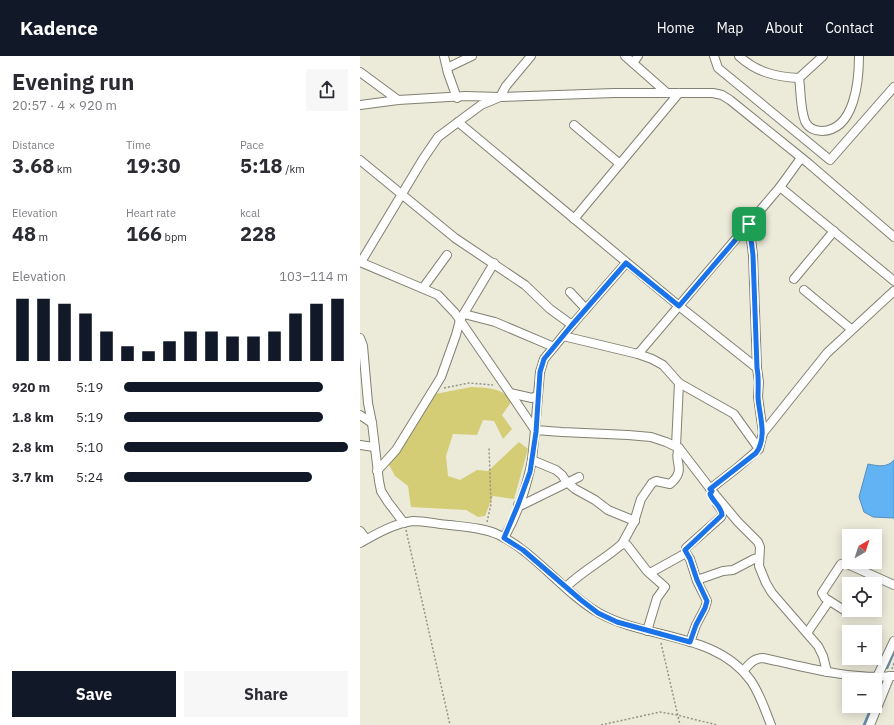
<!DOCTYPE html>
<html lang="en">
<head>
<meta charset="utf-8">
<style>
  body { margin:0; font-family:"IBM Plex Sans",sans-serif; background:#f7f7f7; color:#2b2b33; height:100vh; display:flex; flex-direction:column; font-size:15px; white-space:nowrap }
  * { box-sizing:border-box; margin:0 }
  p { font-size:13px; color:#7c7c81 }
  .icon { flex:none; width:22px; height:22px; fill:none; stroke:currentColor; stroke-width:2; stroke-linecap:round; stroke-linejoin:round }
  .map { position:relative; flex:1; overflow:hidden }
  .sheet { display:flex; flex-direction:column; background:#fff; width:360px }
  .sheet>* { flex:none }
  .needle { width:26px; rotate:39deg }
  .controls { position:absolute; left:482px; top:473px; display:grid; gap:8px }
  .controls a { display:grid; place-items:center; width:40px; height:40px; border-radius:0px; background:#fff; box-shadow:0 2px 10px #0003; font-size:20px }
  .pin { position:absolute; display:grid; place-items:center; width:34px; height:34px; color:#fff; margin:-17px; border-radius:8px; box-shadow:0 2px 6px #0006 }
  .round { display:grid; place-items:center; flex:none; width:42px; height:42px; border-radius:0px; background:#f7f7f7 }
  .head { display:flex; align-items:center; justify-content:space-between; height:68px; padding:0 12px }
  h1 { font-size:22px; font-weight:700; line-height:30px }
  .stats { display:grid; grid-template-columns:repeat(3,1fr); gap:6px; height:68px; padding:4px 12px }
  .stats div { display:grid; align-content:center }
  .stats b { font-size:20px; font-weight:700 }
  .stats small { font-size:11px; font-weight:400 }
  .stats p { font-size:11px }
  .chart { height:112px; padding:8px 12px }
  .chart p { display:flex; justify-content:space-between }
  .chart svg { width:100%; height:72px; margin-top:4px; stroke:#111827; stroke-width:6 }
  .button { display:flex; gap:8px; margin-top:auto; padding:8px 12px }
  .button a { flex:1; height:46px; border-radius:0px; background:#111827; color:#fff; font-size:16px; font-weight:700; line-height:46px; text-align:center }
  .button a+a { background:#f7f7f7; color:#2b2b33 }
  ul { padding:0 12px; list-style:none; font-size:13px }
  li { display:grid; grid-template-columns:64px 48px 1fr; align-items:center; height:30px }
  li i { height:10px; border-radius:5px; background:#111827 }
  header { display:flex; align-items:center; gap:24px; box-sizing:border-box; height:56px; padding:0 20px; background:#111827; color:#fff }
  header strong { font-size:19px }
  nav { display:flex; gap:22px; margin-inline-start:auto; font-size:14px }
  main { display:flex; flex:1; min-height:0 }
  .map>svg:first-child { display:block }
  .green { fill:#d5cd75 }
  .water { fill:#62b3f4; stroke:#558eba }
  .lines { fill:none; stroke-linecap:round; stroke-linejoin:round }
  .stream { stroke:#558eba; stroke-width:2.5 }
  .minor-casing { stroke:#828172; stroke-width:10 }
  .path { stroke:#949387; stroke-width:1.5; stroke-dasharray:2 2; stroke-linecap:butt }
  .minor { stroke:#fff; stroke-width:8 }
  .route-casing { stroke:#fff; stroke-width:8 }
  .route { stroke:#1a73e8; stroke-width:5 }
</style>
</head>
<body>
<header>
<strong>Kadence</strong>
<nav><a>Home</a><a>Map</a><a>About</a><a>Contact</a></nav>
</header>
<main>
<section class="sheet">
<div class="head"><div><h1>Evening run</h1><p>20:57 · 4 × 920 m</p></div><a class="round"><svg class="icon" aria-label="share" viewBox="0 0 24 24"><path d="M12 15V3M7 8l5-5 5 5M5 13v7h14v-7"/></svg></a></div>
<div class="stats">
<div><p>Distance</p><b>3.68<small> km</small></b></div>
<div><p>Time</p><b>19:30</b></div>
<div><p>Pace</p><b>5:18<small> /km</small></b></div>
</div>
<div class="stats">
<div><p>Elevation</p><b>48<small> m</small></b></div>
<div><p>Heart rate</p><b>166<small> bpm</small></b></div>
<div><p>kcal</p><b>228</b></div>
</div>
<div class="chart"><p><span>Elevation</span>103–114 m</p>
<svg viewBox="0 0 160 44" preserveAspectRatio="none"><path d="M5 44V6M15 44V6M25 44V9M35 44V15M45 44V26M55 44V35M65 44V38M75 44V32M85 44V26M95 44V26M105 44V29M115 44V29M125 44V26M135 44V15M145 44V9M155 44V6"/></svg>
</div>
<ul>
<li><b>920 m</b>5:19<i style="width:89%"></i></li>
<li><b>1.8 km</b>5:19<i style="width:89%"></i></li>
<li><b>2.8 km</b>5:10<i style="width:100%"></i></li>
<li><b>3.7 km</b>5:24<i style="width:84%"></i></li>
</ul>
<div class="button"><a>Save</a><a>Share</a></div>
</section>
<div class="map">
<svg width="534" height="669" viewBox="0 0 534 669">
  <rect width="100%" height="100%" fill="#ecebda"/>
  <path class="green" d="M111 331C126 332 142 331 152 345L142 359 152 373 143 383 134 365 123 364 117 379 93 378 86 400 88 420 100 424 117 414 128 415 159 386 168 393 154 443 133 440 125 460 118 461 106 454 51 451 48 430 35 420 28 407 75 338Z"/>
  <path class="water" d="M534 404V462L513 461 504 456 499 441 508 408C518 410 527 412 534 404Z"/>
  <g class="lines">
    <g class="stream">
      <path d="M527 612 534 596"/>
      <path d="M515 642 522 626"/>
      <path d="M504 669 512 650"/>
    </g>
    <g class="minor-casing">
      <g id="minor">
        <path d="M84 0 88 17 97 42"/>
        <path d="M265 0 307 37"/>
        <path d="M354 0 358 12 470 104 534 31"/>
        <path d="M379 0C396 16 416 21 439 22L463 0"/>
        <path d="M273 7 278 0"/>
        <path d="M87 12 112 0"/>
        <path d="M0 16 38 44"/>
        <path d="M439 22C441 35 440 52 445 65 448 72 455 75 462 75 495 74 499 24 499 0"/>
        <path d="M0 49 38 44 106 40 140 41 254 37H353L362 39 370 44 448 107 534 181"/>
        <path d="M98 66 319 250 397 312 399 326 398 341 403 377 399 393 377 412 350 433"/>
        <path d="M214 69 260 108"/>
        <path d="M0 104 95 182 165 229 190 253 212 269"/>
        <path d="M420 131 534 225"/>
        <path d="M214 163 319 37"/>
        <path d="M389 168 393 199 397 312"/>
        <path d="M0 206 78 239 95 257 150 337 172 342 178 339"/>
        <path d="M1 206 63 103 78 81 121 49 140 41 146 30 171 0"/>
        <path d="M266 207 212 269 184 303 180 316 175 374 202 376 268 379 291 381 306 386 319 392 352 435 378 466 398 486 400 491 399 510 406 527 412 537 458 590 463 600 467 616"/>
        <path d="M434 223 474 175"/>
        <path d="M63 232 87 199"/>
        <path d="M444 234 491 273"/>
        <path d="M210 236 226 253"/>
        <path d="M104 258 135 266 194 291"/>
        <path d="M203 280 278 298 292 303 303 309 319 327 374 358 399 393"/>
        <path d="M0 282 3 290 8 347 12 367 19 425 21 435 28 446 44 467"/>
        <path d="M278 298 420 131 441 102"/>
        <path d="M150 337 175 374 172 404"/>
        <path d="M0 359 12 367"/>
        <path d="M403 377 467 297 534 235"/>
        <path d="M0 389 14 391"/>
        <path d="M316 390 319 327"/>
        <path d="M17 415 36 394 81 321 96 279 100 264 134 207"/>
        <path d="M158 449H162L219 421"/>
        <path d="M0 475 6 483"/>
        <path d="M144 482C157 459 167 430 172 404L196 414 202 419 206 425 215 433 235 444 248 454 275 465"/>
        <path d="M0 487C16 478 35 467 53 465 65 465 77 468 89 469 106 471 124 472 139 479 176 497 204 537 239 557 287 584 356 576 391 625 400 638 405 654 411 669"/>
        <path d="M262 488 274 466 281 443 292 427 296 425 310 428C328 413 312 405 319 392"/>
        <path d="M326 497V492L361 461 363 456 357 448"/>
        <path d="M290 517 326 497 330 503 337 525 347 545 345 552 336 569 330 586"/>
        <path d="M337 524 363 515 373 514 394 503 399 502"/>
        <path d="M206 531C222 515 244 504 262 488L267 489 287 515 305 531 297 542 287 575"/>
        <path d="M487 556 465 542 462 537 481 508 485 507 534 529"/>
        <path d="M447 577 469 545"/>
        <path d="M383 615C389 609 393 602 403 602 446 611 489 624 534 620"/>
        <path d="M517 621 534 585"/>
        <path d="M510 669 530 620"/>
      </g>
    </g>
    <g class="path">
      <path d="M84 332 109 327 133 329"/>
      <path d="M127 466 131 448 129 391"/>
      <path d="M46 474 90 669"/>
      <path d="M301 587 320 669"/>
      <path d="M532 613 534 607"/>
      <path d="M241 669 300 656 317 659 357 669"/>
    </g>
    <use href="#minor" class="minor"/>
  </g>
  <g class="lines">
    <g class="route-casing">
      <path id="route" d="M389 168 393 199 397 312C399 322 398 331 398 341 399 359 408 381 396 397L350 433 352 435 350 438C353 446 362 451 362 459L325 494 330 503 337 524 347 545 345 552 336 569 330 586 257 566 238 557 221 544 163 494 144 482 158 449 170 416 176 376 180 316 184 303 212 269 266 207 319 250Z"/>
    </g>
    <use href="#route" class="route"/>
  </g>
</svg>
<div class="controls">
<a><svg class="needle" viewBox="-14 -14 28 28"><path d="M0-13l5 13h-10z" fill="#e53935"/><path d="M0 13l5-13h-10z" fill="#7c7c81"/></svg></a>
<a><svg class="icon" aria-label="locate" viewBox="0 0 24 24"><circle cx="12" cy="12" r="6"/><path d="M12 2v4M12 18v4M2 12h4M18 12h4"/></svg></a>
<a>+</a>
<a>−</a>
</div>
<div class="pin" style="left:389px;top:168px;background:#1e9e55"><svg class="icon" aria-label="arrive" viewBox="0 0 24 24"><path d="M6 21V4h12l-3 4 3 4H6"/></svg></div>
</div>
</main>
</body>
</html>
